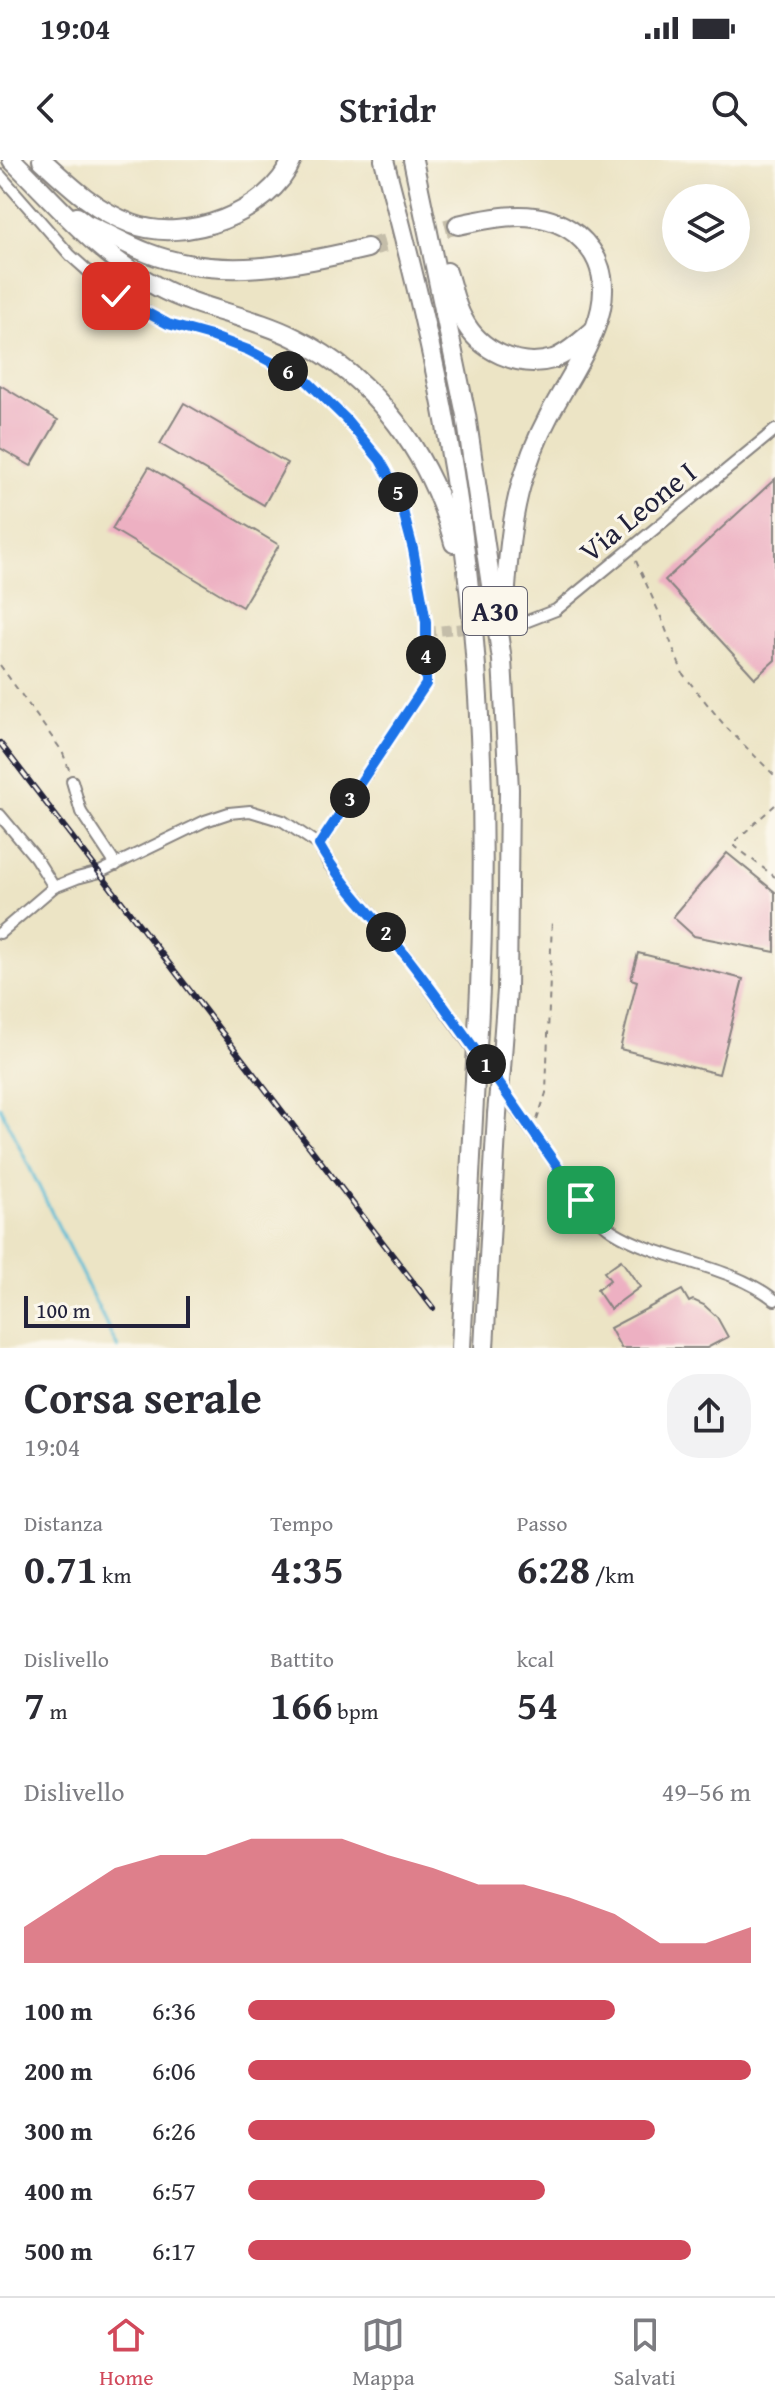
<!DOCTYPE html>
<html lang="it">
<head>
<meta charset="utf-8">
<style>
  body { margin:0; font-family:"Gentium Book Plus",serif; background:#f2f2f3; color:#2b2b33; height:100vh; display:flex; flex-direction:column; font-size:30px; white-space:nowrap }
  * { box-sizing:border-box; margin:0 }
  p { font-size:26px; color:#7c7c81 }
  .icon { flex:none; width:44px; height:44px; fill:none; stroke:currentColor; stroke-width:2; stroke-linecap:round; stroke-linejoin:round }
  .map { position:relative; height:1188px; overflow:hidden }
  .details { display:flex; flex-direction:column; background:#fff; flex:1 }
  .details>* { flex:none }
  .controls { position:absolute; left:662px; top:24px; display:grid; gap:16px }
  .controls a { display:grid; place-items:center; width:88px; height:88px; border-radius:50%; background:#fff; box-shadow:0 8px 32px #0002; font-size:40px }
  .scale { position:absolute; left:24px; bottom:20px; width:166px; box-sizing:border-box; padding-left:8px; border:4px solid #22223b; border-top:0; font-size:22px; line-height:28px; white-space:nowrap; color:#22223b; -webkit-text-stroke:6px #fbf7ec; paint-order:stroke }
  .pin { position:absolute; display:grid; place-items:center; width:68px; height:68px; color:#fff; margin:-34px; border-radius:16px; box-shadow:0 4px 12px #0006 }
  .km { position:absolute; width:40px; height:40px; margin:-20px; border-radius:50%; background:#222; color:#fff; font-size:22px; line-height:40px; text-align:center }
  .round { display:grid; place-items:center; flex:none; width:84px; height:84px; border-radius:32px; background:#f2f2f3 }
  .head { display:flex; align-items:center; justify-content:space-between; height:136px; padding:0 24px }
  h1 { font-size:44px; font-weight:700; line-height:60px }
  .figures { display:grid; grid-template-columns:repeat(3,1fr); gap:12px; height:136px; padding:8px 24px }
  .figures div { display:grid; align-content:center }
  .figures b { font-size:40px; font-weight:700 }
  .figures small { font-size:22px; font-weight:400 }
  .figures p { font-size:22px }
  .chart { height:224px; padding:16px 24px }
  .chart p { display:flex; justify-content:space-between }
  .chart svg { width:100%; height:144px; margin-top:8px; fill:#d1495b; opacity:.7 }
  ul { padding:0 24px; list-style:none; font-size:26px }
  li { display:grid; grid-template-columns:128px 96px 1fr; align-items:center; height:60px }
  li i { height:20px; border-radius:10px; background:#d1495b }
  .status { display:flex; justify-content:space-between; align-items:center; height:56px; padding:0 40px; background:#fff; direction:ltr }
  .status svg { height:22px; fill:currentColor }
  header { display:flex; justify-content:space-between; align-items:center; height:104px; padding:0 24px; background:#fff; font-size:36px; font-weight:700 }
  .menu { display:flex; justify-content:space-around; align-items:center; height:112px; border-top:2px solid #e1e1e2; background:#fff; font-size:22px; color:#7c7c81 }
  .menu a { display:grid; justify-items:center; gap:4px }
  .menu .selected { color:#d1495b }
  .map>svg:first-child { display:block }
  .lines { fill:none; stroke-linecap:round; stroke-linejoin:round }
  .stream { stroke:#58bcd7; stroke-width:3 }
  .building { fill:#edb0c2 }
  .minor-tunnel { stroke:#c4bda9; stroke-width:10; stroke-dasharray:10 5; stroke-linecap:butt }
  .motorway-tunnel { stroke:#c4bda9; stroke-width:18; stroke-dasharray:18 9; stroke-linecap:butt }
  .minor-casing { stroke:#878380; stroke-width:14 }
  .motorway-casing { stroke:#878380; stroke-width:22 }
  .path { stroke:#878380; stroke-width:2; stroke-dasharray:6 6; stroke-linecap:butt }
  .minor { stroke:#fff; stroke-width:10 }
  .motorway { stroke:#fff; stroke-width:18 }
  .rail-casing { stroke:#22223b; stroke-width:6 }
  .rail { stroke:#fbf7ec; stroke-width:3; stroke-dasharray:9; stroke-linecap:butt }
  .motorway-bridge-casing { stroke:#878380; stroke-width:22; stroke-linecap:butt }
  .motorway-bridge { stroke:#fff; stroke-width:18 }
  .route-casing { stroke:#fff; stroke-width:16 }
  .route { stroke:#1a73e8; stroke-width:10 }
  .labels { text-anchor:middle; stroke-width:6; stroke-linejoin:round; paint-order:stroke }
  .shield { fill:#fbf7ec; stroke:#636270; stroke-width:2 }
  .shield-label { font-size:28px; font-weight:bold; fill:#22223b }
  .street-label { font-size:30px; fill:#22223b; stroke:#fbf7ec }
</style>
</head>
<body>
<div class="status"><b>19:04</b><svg viewBox="0 0 49 12"><path d="M0 12V9h3v3zM5 12V6h3v6zM10 12V3h3v9zM15 12V0h3v12zM26 1h20v11H26zM47 4h2v5h-2z"/></svg></div>
<header><svg class="icon" aria-label="back" viewBox="0 0 24 24"><path d="M15 5l-7 7 7 7"/></svg>Stridr<svg class="icon" aria-label="search" viewBox="0 0 24 24"><circle cx="10" cy="10" r="6"/><path d="M15 15l6 6"/></svg></header>
<div class="map">
<svg width="775" height="1188" viewBox="0 0 775 1188">
  <rect width="100%" height="100%" fill="#fbf7ec"/>
  <filter id="ink" filterUnits="userSpaceOnUse"><feTurbulence type="fractalNoise" baseFrequency=".0125" numOctaves="2"/><feDisplacementMap in="SourceGraphic" scale="16" xChannelSelector="R" yChannelSelector="G"/><feConvolveMatrix kernelMatrix="1 2 1 2 8 2 1 2 1" color-interpolation-filters="sRGB"/></filter>
  <filter id="wash" filterUnits="userSpaceOnUse"><feTurbulence type="fractalNoise" baseFrequency=".006" numOctaves="4" result="noise"/><feDisplacementMap in="SourceGraphic" scale="32" xChannelSelector="R" yChannelSelector="G"/><feGaussianBlur stdDeviation="1.8" result="paint"/><feColorMatrix in="noise" values="0 0 0 0 0 0 0 0 0 0 0 0 0 0 0 0 0 1.4 0 .05"/><feComposite in="paint" operator="in"/></filter>
  <g filter="url(#wash)">
    <rect width="100%" height="100%" fill="#ece4c5"/>
    <g class="lines">
      <path class="stream" d="M0 947 118 1188"/>
    </g>
    <g id="blocks">
      <g class="building">
        <path d="M0 225 58 260 31 306 0 288Z"/>
        <path d="M184 243 287 303 264 345 160 284Z"/>
        <path d="M149 307 279 385 242 447 112 369Z"/>
        <path d="M775 319V500L755 518 665 420Z"/>
        <path d="M727 693 775 732V792L694 776 673 757Z"/>
        <path d="M638 793 743 819 719 914 620 889 637 821 631 819Z"/>
        <path d="M621 1100 640 1127 610 1149 597 1130 610 1120 604 1112Z"/>
        <path d="M682 1130 689 1142 693 1140 704 1145 717 1157 728 1177 707 1188H621L610 1168Z"/>
      </g>
    </g>
  </g>
  <g filter="url(#ink)">
    <use href="#blocks" fill-opacity="0" stroke="#878380" stroke-width="2"/>
    <g class="lines">
      <path class="minor-tunnel" d="M426 472 525 462"/>
      <path class="motorway-tunnel" d="M367 88 458 65"/>
      <g class="minor-casing">
        <g id="minor">
          <path d="M0 15 70 95 116 136 168 164 211 176 248 190 306 220 345 258 380 300 398 332 413 389 426 462V524L319 685"/>
          <path d="M525 462 556 450 775 270"/>
          <path d="M72 621 81 652 116 705"/>
          <path d="M0 655 35 697 54 727"/>
          <path d="M0 773 54 727 77 718 100 712 205 661 229 653 250 651 283 661 319 685 329 704 408 798 581 1040C591 1051 600 1063 613 1071 663 1102 728 1103 775 1140"/>
        </g>
      </g>
      <g class="motorway-casing">
        <g id="motorway">
          <path d="M12 0C59 46 99 96 158 127 201 150 252 156 295 178 376 218 432 297 454 383"/>
          <path d="M42 0C70 26 96 51 132 64 185 84 270 53 292 0"/>
          <path d="M384 0C407 88 430 177 446 266 482 464 489 668 478 870"/>
          <path d="M413 0 466 255 502 500 509 629 507 830 501 909"/>
          <path d="M77 57 86 64C107 73 127 85 148 93 220 121 295 105 367 88"/>
          <path d="M458 65C498 56 542 47 576 74 632 121 588 187 561 234 546 259 534 284 525 312 510 355 507 412 504 457"/>
          <path d="M447 112C452 127 455 145 463 159 479 191 519 209 553 199 568 194 582 180 594 170"/>
          <path d="M461 1188 475 920"/>
          <path d="M484 1188 497 954"/>
        </g>
      </g>
      <g class="path">
        <path d="M636 401 661 457 683 514 725 566 775 616"/>
        <path d="M0 505 62 591 70 612"/>
        <path d="M775 645 732 684 775 717"/>
        <path d="M537 960 546 933 552 759"/>
      </g>
      <use href="#minor" class="minor"/>
      <use href="#motorway" class="motorway"/>
      <g class="rail-casing">
        <path id="rail" d="M0 583 433 1148"/>
      </g>
      <use href="#rail" class="rail"/>
      <g class="motorway-bridge-casing">
        <g id="motorway-bridge">
          <path d="M475 920 478 870"/>
          <path d="M497 954 501 909"/>
        </g>
      </g>
      <use href="#motorway-bridge" class="motorway-bridge"/>
    </g>
  </g>
  <g class="lines" filter="url(#ink)">
    <g class="route-casing">
      <path id="route" d="M116 136 168 164 211 176 248 190 306 220 345 258 380 300 398 332 413 389 426 462V524L319 685C343 728 380 762 410 801 470 879 524 960 581 1040"/>
    </g>
    <use href="#route" class="route"/>
  </g>
  <g class="labels">
    <rect class="shield" x="463" y="427" width="64" height="48" rx="6"/>
    <g class="shield-label">
      <text x="495" y="461">A30</text>
    </g>
    <g class="street-label">
      <text transform="translate(638 352) rotate(-39)" y="10">Via Leone I</text>
    </g>
  </g>
</svg>
<div class="controls">
<a><svg class="icon" aria-label="layers" viewBox="0 0 24 24"><path d="M12 4l9 5-9 5-9-5zM3 14l9 5 9-5"/></svg></a>
</div>
<div class="scale">100 m</div>
<div class="pin" style="left:581px;top:1040px;background:#1e9e55"><svg class="icon" aria-label="arrive" viewBox="0 0 24 24"><path d="M6 21V4h12l-3 4 3 4H6"/></svg></div>
<div class="pin" style="left:116px;top:136px;background:#d93025"><svg class="icon" aria-label="check" viewBox="0 0 24 24"><path d="M5 12l5 5 9-10"/></svg></div>
<b class="km" style="left:486px;top:904px">1</b>
<b class="km" style="left:386px;top:772px">2</b>
<b class="km" style="left:350px;top:638px">3</b>
<b class="km" style="left:426px;top:495px">4</b>
<b class="km" style="left:398px;top:332px">5</b>
<b class="km" style="left:288px;top:211px">6</b>
</div>
<section class="details">
<div class="head"><div><h1>Corsa serale</h1><p>19:04</p></div><a class="round"><svg class="icon" aria-label="share" viewBox="0 0 24 24"><path d="M12 15V3M7 8l5-5 5 5M5 13v7h14v-7"/></svg></a></div>
<div class="figures">
<div><p>Distanza</p><b>0.71<small> km</small></b></div>
<div><p>Tempo</p><b>4:35</b></div>
<div><p>Passo</p><b>6:28<small> /km</small></b></div>
</div>
<div class="figures">
<div><p>Dislivello</p><b>7<small> m</small></b></div>
<div><p>Battito</p><b>166<small> bpm</small></b></div>
<div><p>kcal</p><b>54</b></div>
</div>
<div class="chart"><p><span>Dislivello</span>49–56 m</p>
<svg viewBox="0 0 160 44" preserveAspectRatio="none"><path d="M0 44V33L10 24L20 15L30 11L40 11L50 6L60 6L70 6L80 11L90 15L100 20L110 20L120 24L130 29L140 38L150 38L160 33V44z"/></svg>
</div>
<ul>
<li><b>100 m</b>6:36<i style="width:73%"></i></li>
<li><b>200 m</b>6:06<i style="width:100%"></i></li>
<li><b>300 m</b>6:26<i style="width:81%"></i></li>
<li><b>400 m</b>6:57<i style="width:59%"></i></li>
<li><b>500 m</b>6:17<i style="width:88%"></i></li>
</ul>
</section>
<nav class="menu">
<a class="selected"><svg class="icon" aria-label="home" viewBox="0 0 24 24"><path d="M3 11l9-7 9 7M6 9v11h12V9"/></svg>Home</a>
<a><svg class="icon" aria-label="map" viewBox="0 0 24 24"><path d="M3 6l6-2 6 2 6-2v14l-6 2-6-2-6 2zM9 4v14M15 6v14"/></svg>Mappa</a>
<a><svg class="icon" aria-label="saved" viewBox="0 0 24 24"><path d="M7 4h10v16l-5-4-5 4z"/></svg>Salvati</a>
</nav>
</body>
</html>
